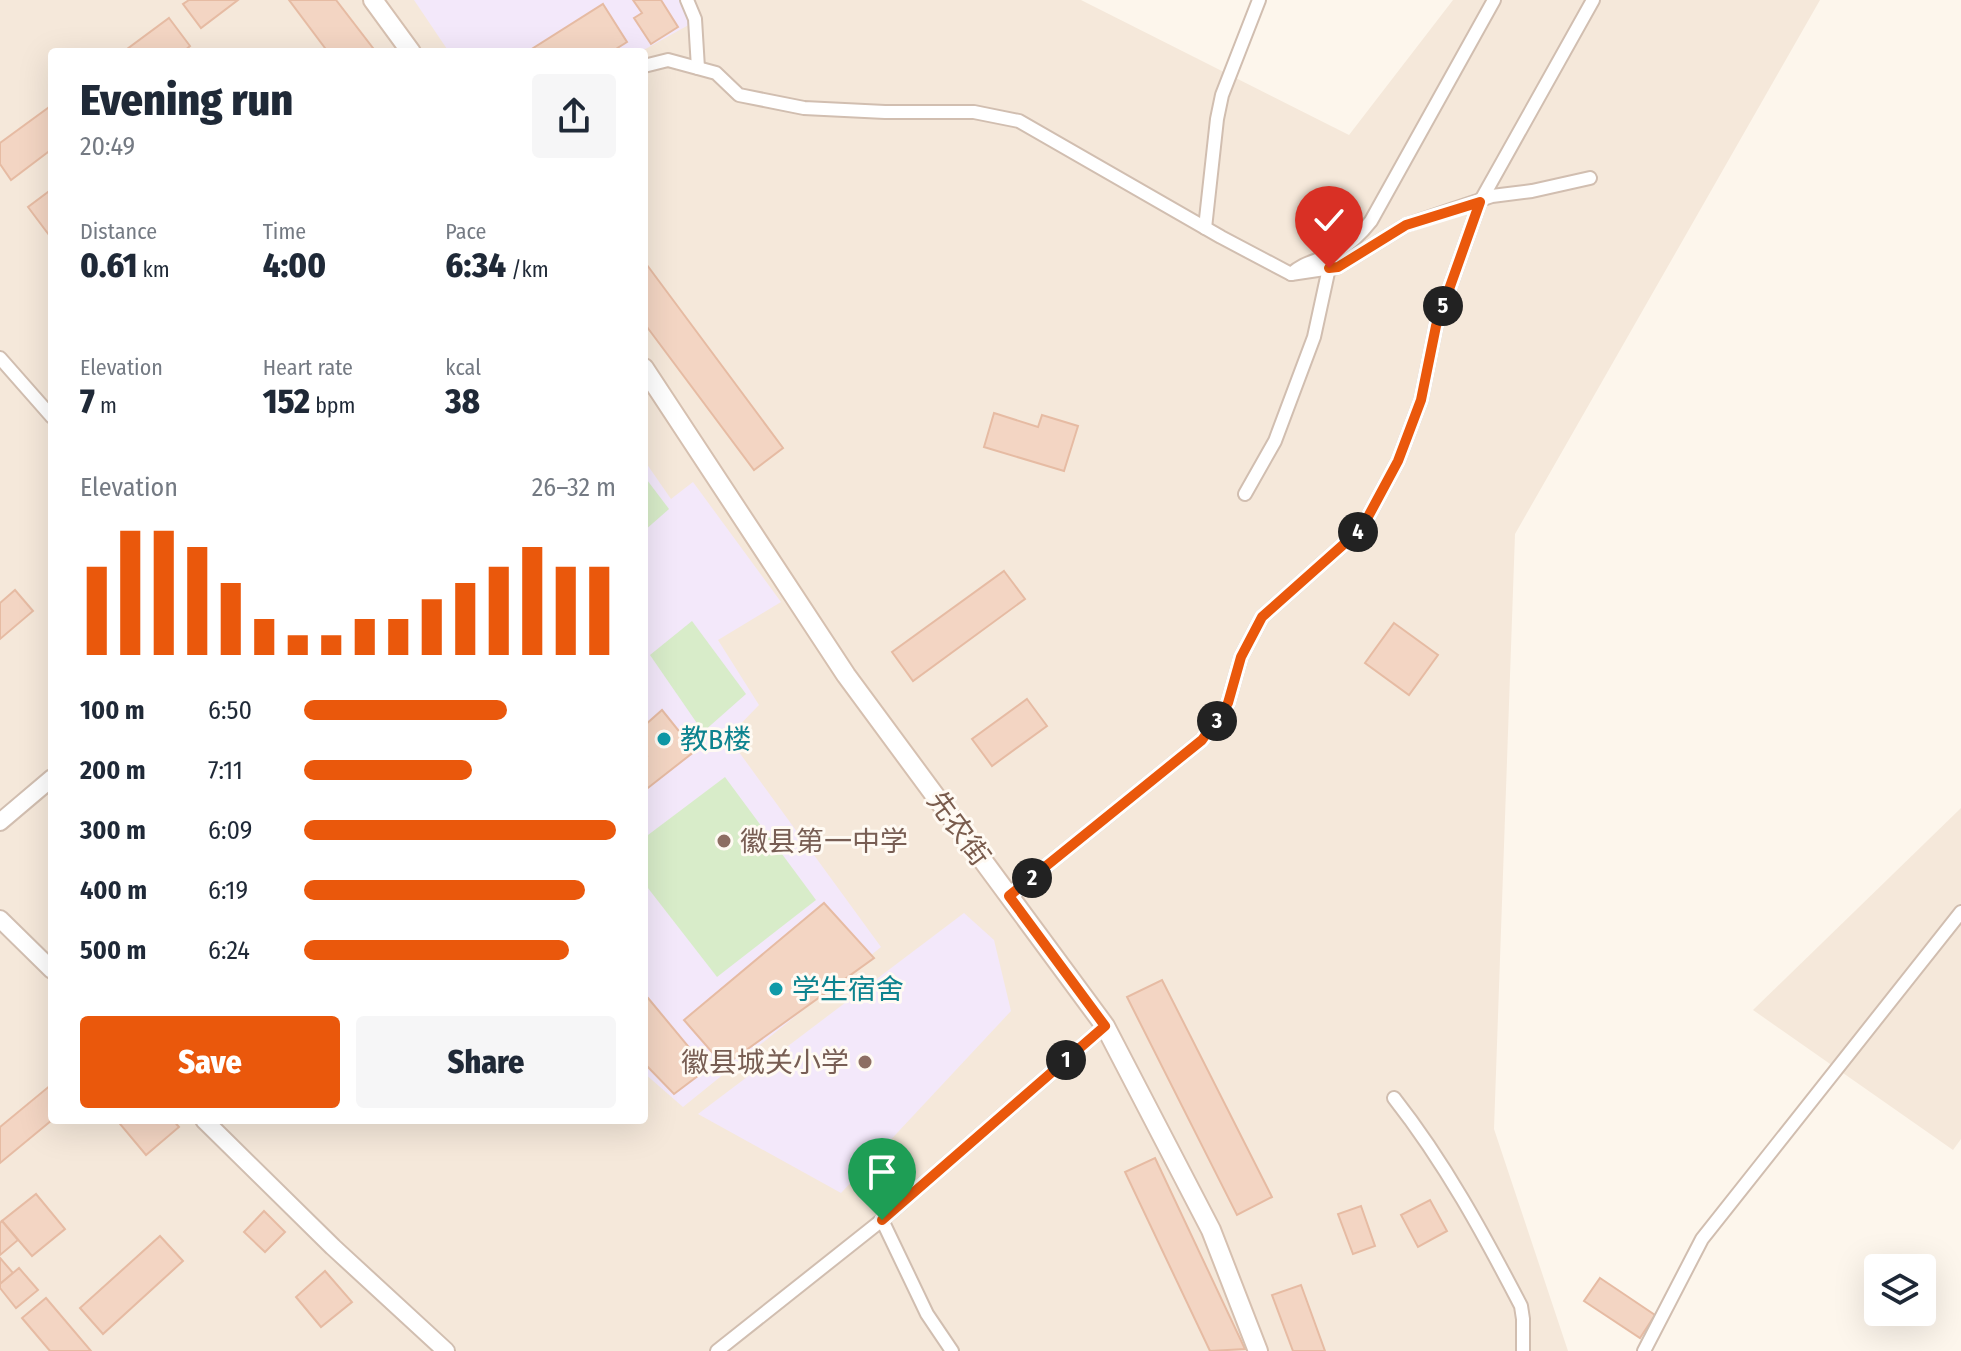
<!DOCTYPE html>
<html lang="en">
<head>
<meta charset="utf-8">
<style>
  body { margin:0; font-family:"Fira Sans Condensed","Noto Sans SC",sans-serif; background:#f6f6f7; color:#1f2937; height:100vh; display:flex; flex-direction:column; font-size:30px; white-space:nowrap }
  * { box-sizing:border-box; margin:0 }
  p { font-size:26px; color:#747a83 }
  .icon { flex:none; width:44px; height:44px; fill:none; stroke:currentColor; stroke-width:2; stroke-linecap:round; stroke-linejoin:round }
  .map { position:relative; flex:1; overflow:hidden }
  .sheet { position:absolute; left:48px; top:48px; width:600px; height:1076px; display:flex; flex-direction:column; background:#fff; border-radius:8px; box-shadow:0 8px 32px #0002 }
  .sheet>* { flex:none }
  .fabs { position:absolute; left:1864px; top:1254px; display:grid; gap:16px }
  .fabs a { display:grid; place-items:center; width:72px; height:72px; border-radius:8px; background:#fff; box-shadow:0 8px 32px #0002; font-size:40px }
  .pin { position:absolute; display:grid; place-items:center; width:68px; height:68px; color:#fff; margin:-82px -34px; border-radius:50% 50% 50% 0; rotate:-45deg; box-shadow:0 0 8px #0007 }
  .pin .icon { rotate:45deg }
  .km { position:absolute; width:40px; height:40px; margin:-20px; border-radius:50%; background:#222; color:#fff; font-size:22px; line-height:40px; text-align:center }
  .round { display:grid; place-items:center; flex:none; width:84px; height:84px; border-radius:8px; background:#f6f6f7 }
  .overview { display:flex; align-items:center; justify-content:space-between; height:136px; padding:0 32px }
  h1 { font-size:44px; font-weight:800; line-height:60px }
  .metrics { display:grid; grid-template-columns:repeat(3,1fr); gap:12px; height:136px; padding:8px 32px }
  .metrics div { display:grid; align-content:center }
  .metrics b { font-size:34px; font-weight:800 }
  .metrics small { font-size:22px; font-weight:400 }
  .metrics p { font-size:22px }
  .chart { height:224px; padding:16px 32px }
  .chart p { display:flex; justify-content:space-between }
  .chart svg { width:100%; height:144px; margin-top:8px; stroke:#ea580c; stroke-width:6 }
  .action { display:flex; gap:16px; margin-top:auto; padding:16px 32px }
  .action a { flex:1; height:92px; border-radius:8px; background:#ea580c; color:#fff; font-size:32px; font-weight:800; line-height:92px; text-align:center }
  .action a+a { background:#f6f6f7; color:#1f2937 }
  ul { padding:0 32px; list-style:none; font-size:26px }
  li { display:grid; grid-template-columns:128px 96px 1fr; align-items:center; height:60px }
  li i { height:20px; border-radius:10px; background:#ea580c }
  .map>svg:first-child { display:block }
  .residential { fill:#f5e8da; fill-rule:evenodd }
  .education { fill:#f3e8fa }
  .green { fill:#d8ecc9 }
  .building { fill:#f3d5c3; stroke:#e6bba3; stroke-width:2 }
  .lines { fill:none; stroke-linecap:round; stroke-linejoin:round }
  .minor-casing { stroke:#d1beb0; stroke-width:16 }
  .tertiary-casing { stroke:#d1beb0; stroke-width:20 }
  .secondary-casing { stroke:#d6c0b0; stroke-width:22 }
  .minor { stroke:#fff; stroke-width:12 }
  .tertiary { stroke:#fff; stroke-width:16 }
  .secondary { stroke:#fff; stroke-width:18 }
  .route-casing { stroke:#fff; stroke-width:16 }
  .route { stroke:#ea580c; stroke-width:10 }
  .culture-dot { fill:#0f9aa8; stroke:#fffaf3; stroke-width:3 }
  .education-dot { fill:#8d6e63; stroke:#fffaf3; stroke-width:3 }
  .labels { text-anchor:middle; stroke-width:6; stroke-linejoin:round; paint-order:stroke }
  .culture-label { font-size:28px; fill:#0d838f; stroke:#fffaf3; text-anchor:start }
  .street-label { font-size:28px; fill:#7a5c4d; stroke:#fffaf3 }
  .education-label { font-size:28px; fill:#785e54; stroke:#fffaf3; text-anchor:start }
</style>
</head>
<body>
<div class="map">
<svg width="1961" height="1351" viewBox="0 0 1961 1351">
  <rect width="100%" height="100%" fill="#fdf6ec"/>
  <g class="residential">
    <path d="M0 0H1081L1349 135 1453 0H1820L1515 534 1494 1129 1568 1351H0ZM52 52H644V1120H52Z"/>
    <path d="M1961 808V1139L1953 1150 1753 1010Z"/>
  </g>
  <g class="education">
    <path d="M414 0H682L694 22 640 52H449Z"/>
    <path d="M644 460 671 499 693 482 781 602 718 640 759 705 728 737 881 947 683 1107 644 1073Z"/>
    <path d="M964 913 994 940 1011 1011 841 1193 698 1114Z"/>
  </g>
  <g class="green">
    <path d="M644 476 669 509 644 531Z"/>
    <path d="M692 621 746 694 703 732 650 655Z"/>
    <path d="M725 777 816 900 717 977 644 883V838Z"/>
  </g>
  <g class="building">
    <path d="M189 0H238L201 28 183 4Z"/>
    <path d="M289 0H336L376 52H328Z"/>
    <path d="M633 0H661L678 27 651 44 634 18 642 13Z"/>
    <path d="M603 4 627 42 611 52H527Z"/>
    <path d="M169 18 190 46 183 52H123Z"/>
    <path d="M52 105V149L11 180 0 164V143Z"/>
    <path d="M52 189V233L49 235 28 207Z"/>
    <path d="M644 261 783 448 754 470 644 323Z"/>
    <path d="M994 413 1038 427 1042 415 1078 426 1064 471 984 447Z"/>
    <path d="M1004 571 1025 599 913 681 892 652Z"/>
    <path d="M15 590 33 611 0 639V603Z"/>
    <path d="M1394 623 1438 655 1409 695 1365 663Z"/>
    <path d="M1027 699 1047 726 992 766 972 739Z"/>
    <path d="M662 710 695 751 644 791V758L647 756 644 752V726Z"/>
    <path d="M824 903 874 958 724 1066 684 1020Z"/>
    <path d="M1162 980 1272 1197 1237 1215 1127 997Z"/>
    <path d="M648 998 707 1069 674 1094 644 1063V1001Z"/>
    <path d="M52 1084V1120L0 1163V1127Z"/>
    <path d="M125 1120H173L179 1127 146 1155 120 1124Z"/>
    <path d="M1155 1158 1245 1349 1210 1351 1125 1172Z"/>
    <path d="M36 1194 65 1229 32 1256 2 1221Z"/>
    <path d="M1430 1200 1447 1231 1418 1247 1401 1215Z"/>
    <path d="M1361 1206 1375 1246 1353 1254 1338 1214Z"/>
    <path d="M264 1211 285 1232 265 1252 244 1232Z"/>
    <path d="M2 1221 18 1240 0 1255V1223Z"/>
    <path d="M160 1236 183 1261 103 1334 80 1308Z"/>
    <path d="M0 1258 13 1273 0 1284Z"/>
    <path d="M19 1268 38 1290 16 1308 0 1288V1284Z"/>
    <path d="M325 1271 352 1302 321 1327 296 1297Z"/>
    <path d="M1600 1278 1655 1315 1640 1338 1584 1301Z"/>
    <path d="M1301 1285 1325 1351H1293L1272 1295Z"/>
    <path d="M46 1298 91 1351H50L22 1318Z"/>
  </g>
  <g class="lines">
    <g class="minor-casing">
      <g id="minor">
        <path d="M687 0 695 19 698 68"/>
        <path d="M644 66 668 60 716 73 739 95 804 108 885 112H974L1019 121 1221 237 1291 274 1338 267 1406 225 1492 196 1532 191 1590 178"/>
        <path d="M1205 228 1217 119 1222 95 1259 0"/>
        <path d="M1291 274C1304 262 1316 262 1331 254 1348 247 1360 235 1371 221L1494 0"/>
        <path d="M0 358 52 417"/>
        <path d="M1245 494 1275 441 1314 337 1329 268"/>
        <path d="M1009 896 1202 740 1228 703 1241 657 1262 617 1362 528 1398 461 1421 400 1436 326 1480 202 1593 0"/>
        <path d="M1394 1098C1445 1163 1483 1233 1521 1306L1523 1319V1351"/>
        <path d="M882 1220 927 1314 952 1351"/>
        <path d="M717 1351 882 1220 1105 1026"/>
        <path d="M1644 1351 1702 1239 1961 912"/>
      </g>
    </g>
    <g class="tertiary-casing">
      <g id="tertiary">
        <path d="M0 822 52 778"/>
        <path d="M0 919 52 970"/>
        <path d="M204 1120 333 1247 446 1351"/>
      </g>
    </g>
    <g class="secondary-casing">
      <g id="secondary">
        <path d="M373 0 411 52"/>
        <path d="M644 368 846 675 1105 1026 1211 1230 1258 1351"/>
      </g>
    </g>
    <use href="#minor" class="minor"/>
    <use href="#tertiary" class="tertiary"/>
    <use href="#secondary" class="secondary"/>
  </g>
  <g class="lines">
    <g class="route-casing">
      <path id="route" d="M882 1220 1105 1026 1009 896 1202 740 1228 703 1241 657 1262 617 1362 528 1398 461 1421 400 1436 326 1480 202 1406 225 1338 267 1329 268"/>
    </g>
    <use href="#route" class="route"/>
  </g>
  <g class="culture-dot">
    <circle cx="664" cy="739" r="8"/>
    <circle cx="776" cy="989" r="8"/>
  </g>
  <g class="education-dot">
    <circle cx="724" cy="841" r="8"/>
    <circle cx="865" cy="1062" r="8"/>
  </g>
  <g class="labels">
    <g class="culture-label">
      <text x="680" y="749">教B楼</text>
      <text x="792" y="999">学生宿舍</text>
    </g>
    <g class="street-label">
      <text transform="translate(959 828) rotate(54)" y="10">先农街</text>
    </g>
    <g class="education-label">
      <text x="740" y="851">徽县第一中学</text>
      <text x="849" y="1072" text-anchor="end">徽县城关小学</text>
    </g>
  </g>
</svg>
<div class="fabs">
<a><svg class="icon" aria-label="layers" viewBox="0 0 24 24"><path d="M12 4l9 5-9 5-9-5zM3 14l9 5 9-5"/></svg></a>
</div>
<div class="pin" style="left:882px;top:1220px;background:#1e9e55"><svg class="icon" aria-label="arrive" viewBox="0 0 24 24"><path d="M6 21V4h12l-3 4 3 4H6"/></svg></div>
<div class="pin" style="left:1329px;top:268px;background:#d93025"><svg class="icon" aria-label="check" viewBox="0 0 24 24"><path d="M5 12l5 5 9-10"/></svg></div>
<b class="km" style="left:1066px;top:1060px">1</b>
<b class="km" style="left:1032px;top:878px">2</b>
<b class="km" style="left:1217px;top:721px">3</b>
<b class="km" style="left:1358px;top:532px">4</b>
<b class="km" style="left:1443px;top:306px">5</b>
<section class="sheet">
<div class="overview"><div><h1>Evening run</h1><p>20:49</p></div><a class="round"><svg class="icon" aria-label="share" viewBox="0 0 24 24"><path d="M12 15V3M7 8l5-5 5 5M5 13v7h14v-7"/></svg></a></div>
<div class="metrics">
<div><p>Distance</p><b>0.61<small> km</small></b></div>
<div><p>Time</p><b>4:00</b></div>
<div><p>Pace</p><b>6:34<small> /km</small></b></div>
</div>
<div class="metrics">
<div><p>Elevation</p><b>7<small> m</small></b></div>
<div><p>Heart rate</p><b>152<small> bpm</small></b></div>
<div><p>kcal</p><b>38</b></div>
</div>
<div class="chart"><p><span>Elevation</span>26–32 m</p>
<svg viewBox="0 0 160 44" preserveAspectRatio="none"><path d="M5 44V17M15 44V6M25 44V6M35 44V11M45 44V22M55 44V33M65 44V38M75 44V38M85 44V33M95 44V33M105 44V27M115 44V22M125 44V17M135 44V11M145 44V17M155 44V17"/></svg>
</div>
<ul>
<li><b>100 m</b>6:50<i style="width:65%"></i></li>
<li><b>200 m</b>7:11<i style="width:54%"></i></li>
<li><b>300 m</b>6:09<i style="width:100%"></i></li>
<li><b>400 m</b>6:19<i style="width:90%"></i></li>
<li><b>500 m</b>6:24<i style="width:85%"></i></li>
</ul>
<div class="action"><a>Save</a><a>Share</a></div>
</section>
</div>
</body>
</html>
